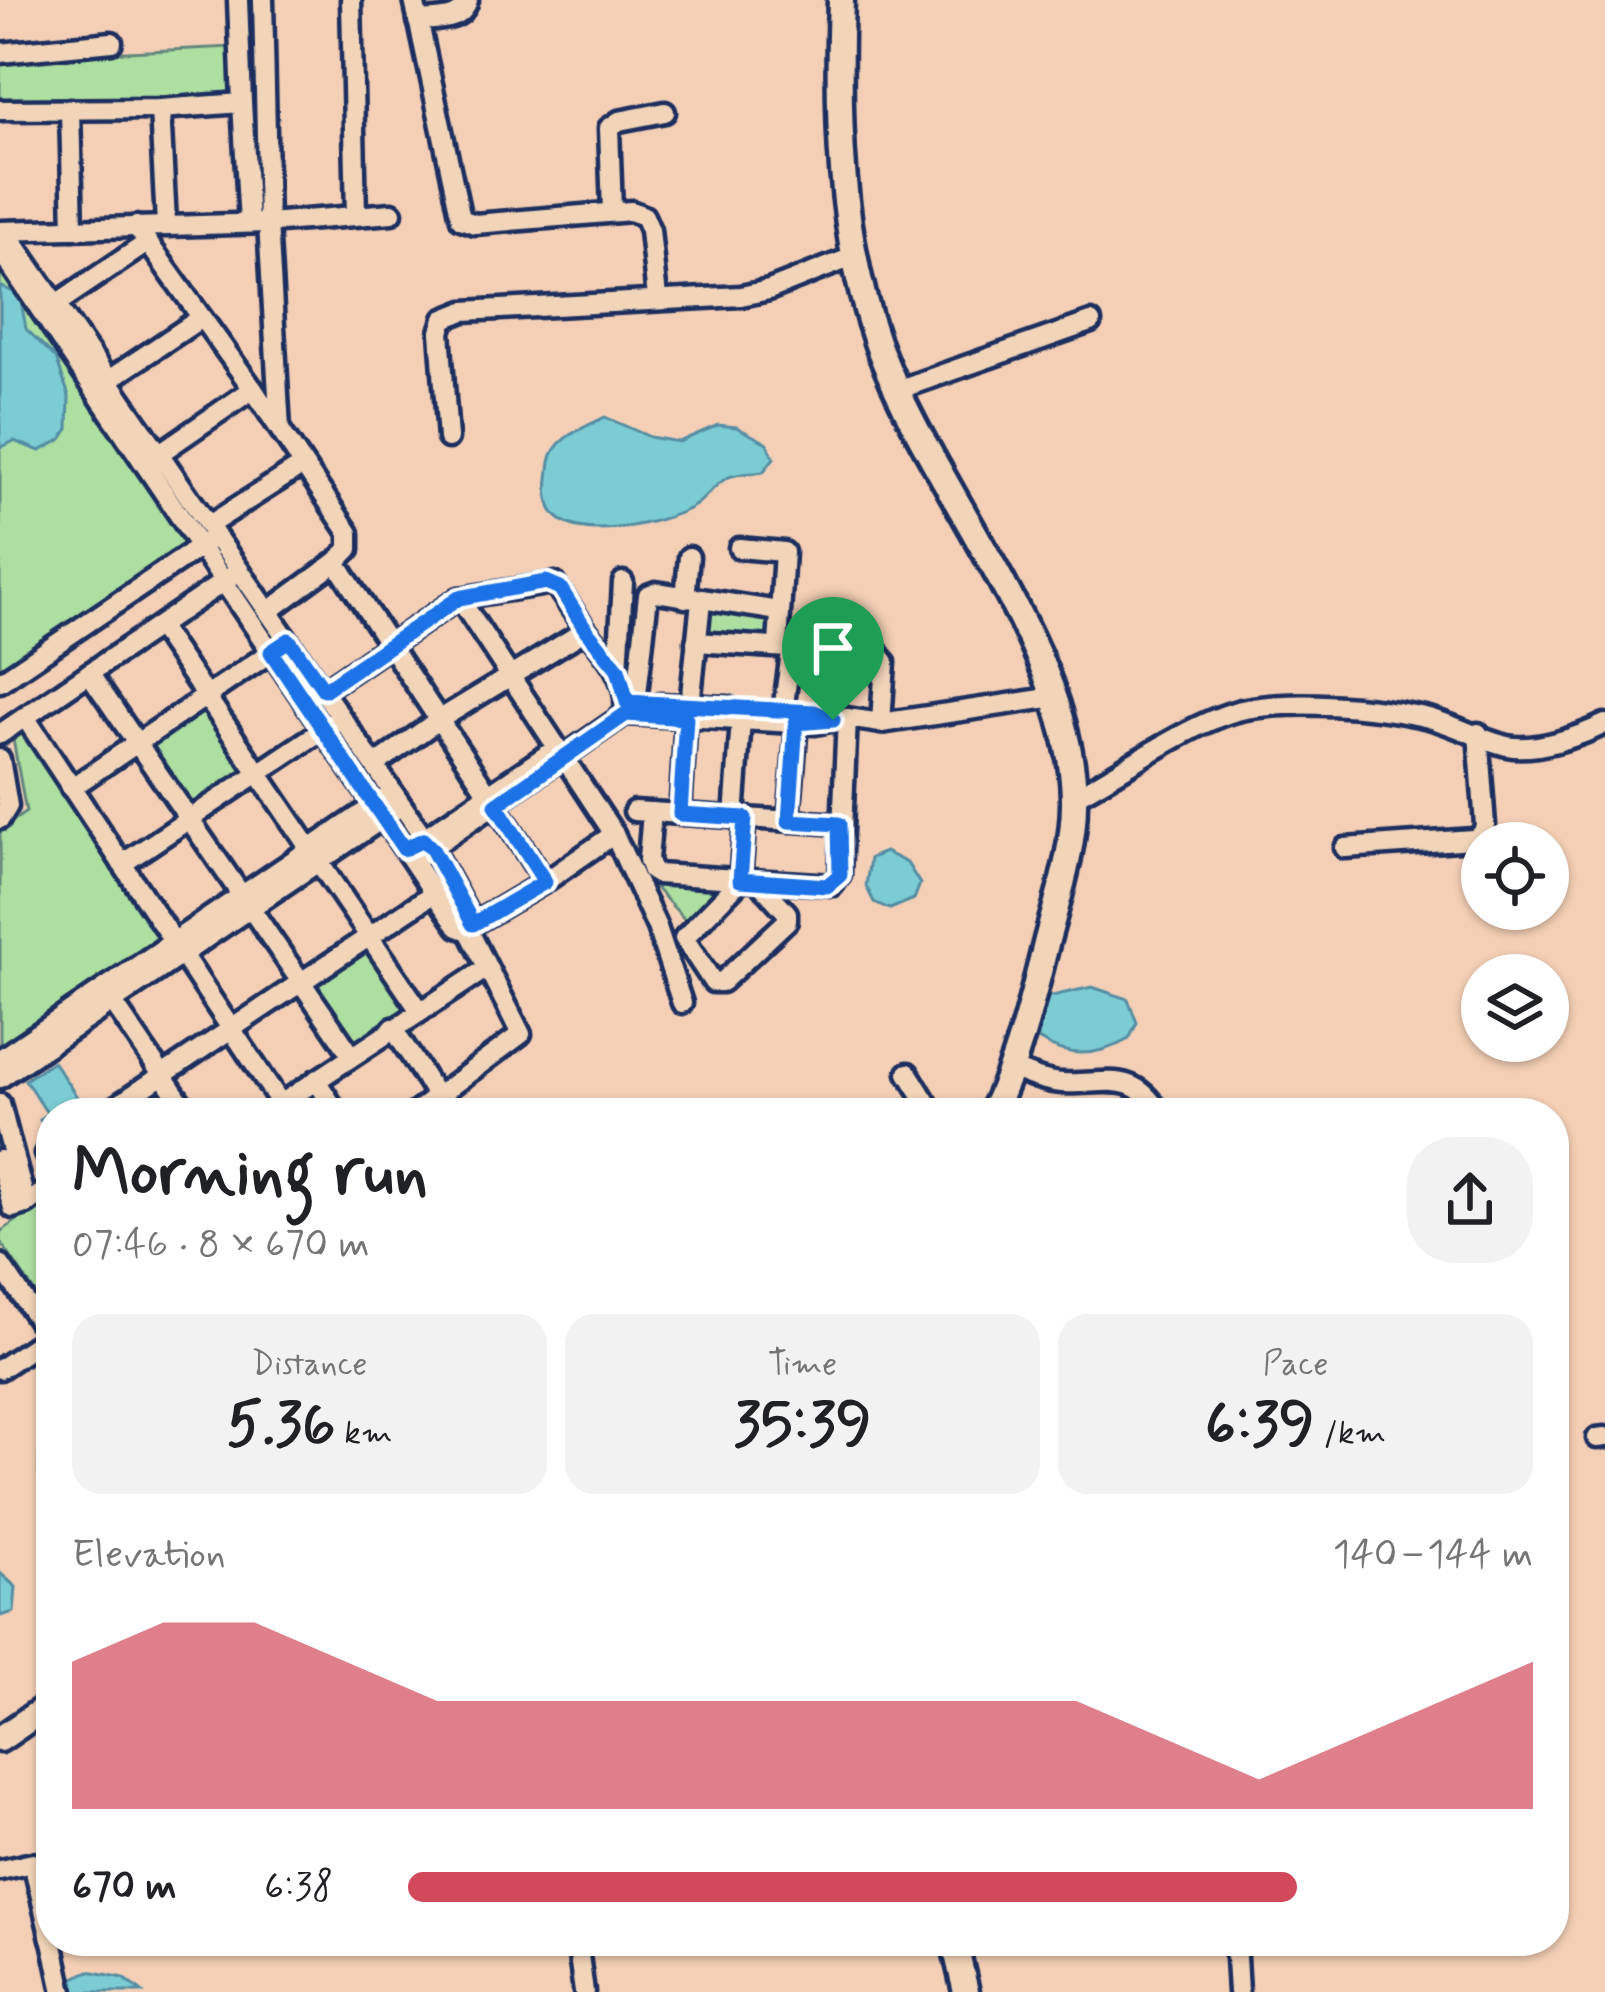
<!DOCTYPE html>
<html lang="en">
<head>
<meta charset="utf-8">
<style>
  body { margin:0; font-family:Mynerve,sans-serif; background:#f2f2f2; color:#202124; height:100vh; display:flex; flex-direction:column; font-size:45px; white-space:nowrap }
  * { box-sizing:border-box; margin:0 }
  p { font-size:39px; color:#757577 }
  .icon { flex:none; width:66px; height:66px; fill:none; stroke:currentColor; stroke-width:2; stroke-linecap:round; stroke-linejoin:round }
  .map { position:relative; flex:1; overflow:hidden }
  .drawer { position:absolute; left:36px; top:1098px; width:1533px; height:858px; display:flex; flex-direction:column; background:#fff; border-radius:48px; box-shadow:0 3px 9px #0004 }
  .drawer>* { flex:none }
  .fabs { position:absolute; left:1461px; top:822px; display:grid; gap:24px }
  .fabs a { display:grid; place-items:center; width:108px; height:108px; border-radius:50%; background:#fff; box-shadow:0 3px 9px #0004; font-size:60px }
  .pin { position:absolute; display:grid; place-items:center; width:102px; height:102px; color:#fff; margin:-123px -51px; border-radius:50% 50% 50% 0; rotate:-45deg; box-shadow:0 0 12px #0007 }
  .pin .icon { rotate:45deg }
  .round { display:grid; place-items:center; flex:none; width:126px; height:126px; border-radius:48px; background:#f2f2f2 }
  .overview { display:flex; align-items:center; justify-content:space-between; height:204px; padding:0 36px }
  h1 { font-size:66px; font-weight:700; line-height:90px }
  .metrics { display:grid; grid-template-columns:repeat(3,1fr); gap:18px; height:204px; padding:12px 36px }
  .metrics div { display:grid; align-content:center; border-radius:30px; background:#f2f2f2; text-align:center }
  .metrics b { font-size:60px; font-weight:700 }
  .metrics small { font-size:33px; font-weight:400 }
  .metrics p { font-size:33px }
  .chart { height:336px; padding:24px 36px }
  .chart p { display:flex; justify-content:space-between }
  .chart svg { width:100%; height:216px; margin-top:12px; fill:#d1495b; opacity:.7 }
  ul { padding:0 36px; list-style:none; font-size:39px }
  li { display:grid; grid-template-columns:192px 144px 1fr; align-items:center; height:90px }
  li i { height:30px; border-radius:15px; background:#d1495b }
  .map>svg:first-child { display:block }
  .green { fill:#addfa0; stroke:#64877f; stroke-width:3 }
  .water { fill:#7bccd3; stroke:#558da4; stroke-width:3 }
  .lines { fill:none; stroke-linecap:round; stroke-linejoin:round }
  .street-casing { stroke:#1b2f5e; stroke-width:27 }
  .secondary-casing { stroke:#1b2f5e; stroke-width:33 }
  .street { stroke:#f2d5b9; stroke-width:18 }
  .secondary { stroke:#f2d5b9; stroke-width:24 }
  .route-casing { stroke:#fff; stroke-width:24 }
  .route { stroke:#1a73e8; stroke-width:15 }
</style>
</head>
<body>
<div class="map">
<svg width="1605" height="1992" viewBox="0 0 1605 1992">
  <rect width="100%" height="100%" fill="#f4cfb5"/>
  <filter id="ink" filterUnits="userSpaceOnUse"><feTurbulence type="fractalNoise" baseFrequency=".00833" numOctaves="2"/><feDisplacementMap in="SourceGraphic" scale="24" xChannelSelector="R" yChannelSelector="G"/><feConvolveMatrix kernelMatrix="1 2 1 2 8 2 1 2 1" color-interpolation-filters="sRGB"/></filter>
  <g filter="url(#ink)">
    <g class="green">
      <path d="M232 47 234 100 0 112V58Z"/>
      <path d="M0 265 189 544 0 671Z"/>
      <path d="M696 607 777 613 774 650 694 644Z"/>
      <path d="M205 703 252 771 190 813 143 744Z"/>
      <path d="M23 732 164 940 0 1051V830L26 812 13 739Z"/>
      <path d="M653 885 731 888 691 926Z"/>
      <path d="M369 941 415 1009 353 1051 306 983Z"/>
      <path d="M162 1080 185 1113H129L124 1106Z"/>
      <path d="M51 1197V1316L0 1241V1232Z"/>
    </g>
    <g class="water">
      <path d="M0 286 20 295 26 329 56 358 69 396 68 430 62 439 40 451 14 441 0 448Z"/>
      <path d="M605 417 650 437 679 442 718 425 736 427 767 443 774 458 763 472C752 474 736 473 727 478 713 485 705 501 691 508 662 523 570 546 551 509 545 495 548 476 550 462 554 437 584 428 605 417Z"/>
      <path d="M885 852 907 863 920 884 914 899 890 909 874 902 866 886 870 858Z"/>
      <path d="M1092 987 1128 999 1137 1023 1129 1039C1099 1056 1068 1059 1038 1039L1040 1013 1047 997Z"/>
      <path d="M53 1061 85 1109 80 1113H51L49 1134 40 1120 47 1113 25 1080Z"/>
      <path d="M0 1573 16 1587 14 1612 0 1616Z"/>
      <path d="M89 1971 124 1978 142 1992H65V1982Z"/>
    </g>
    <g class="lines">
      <g class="street-casing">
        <g id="street">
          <path d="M238 0 242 103"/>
          <path d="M263 0 268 223 280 429"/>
          <path d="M351 0 356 215"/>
          <path d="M414 0 461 219 475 224 631 211 644 216 650 230 657 298"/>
          <path d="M418 21C437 19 462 23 468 0"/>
          <path d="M0 53 112 42"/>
          <path d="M70 109 73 229"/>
          <path d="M160 109 166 224"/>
          <path d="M0 110 160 109 242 103 249 223"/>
          <path d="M612 211 609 128 619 121 665 112"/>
          <path d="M136 226 253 389 349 533V549L336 562"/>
          <path d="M1 231 268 223 392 213"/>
          <path d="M0 237 6 232 432 849 473 924 469 931 458 927 434 893 0 250"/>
          <path d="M56 304 147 243"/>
          <path d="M110 379 201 318"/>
          <path d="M897 390 1091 322"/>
          <path d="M448 438 440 332 444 319 464 311 741 296 769 290 855 256"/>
          <path d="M160 453 253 389"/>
          <path d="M209 525 303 465"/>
          <path d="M739 548 784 552 778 645"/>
          <path d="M459 598 614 834 657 927 682 1003"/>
          <path d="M685 598 689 557"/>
          <path d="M269 611 336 562C404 670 477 774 545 882L473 924"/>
          <path d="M159 627 420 1011"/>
          <path d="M696 642 879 654 885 662 881 723"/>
          <path d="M618 669 623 582"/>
          <path d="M89 673 352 1056"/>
          <path d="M0 682 210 540"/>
          <path d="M324 690 459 598 554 583 586 630"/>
          <path d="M636 703 648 595 656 592 779 611"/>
          <path d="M660 704 728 707"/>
          <path d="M690 705 701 601"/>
          <path d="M783 711 792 646"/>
          <path d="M25 717 281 1104"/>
          <path d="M0 734 232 576"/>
          <path d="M0 759 8 806 0 819"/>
          <path d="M375 765 437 721 586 630C607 656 629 679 625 714"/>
          <path d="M71 788 280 646"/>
          <path d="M1074 797C1122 772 1197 718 1246 709 1296 700 1371 706 1420 716 1451 722 1478 739 1507 746 1536 752 1580 736 1605 724"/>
          <path d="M634 811 840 824"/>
          <path d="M652 812 648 860 652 871 657 874 833 885 840 875 847 718"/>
          <path d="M680 814 686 717"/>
          <path d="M734 817 741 720"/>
          <path d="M745 818 740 881 684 938 713 982H722L787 921V913L758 881"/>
          <path d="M789 821 797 723"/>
          <path d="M415 844 551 752"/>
          <path d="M1345 848 1473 839 1482 835 1485 825 1478 733"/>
          <path d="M421 855 625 714 815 724 847 718 881 723 1055 697"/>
          <path d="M122 864 333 723"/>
          <path d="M545 882 614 834"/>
          <path d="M112 1001 188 1113"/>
          <path d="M393 1028 438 1098"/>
          <path d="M0 1059 384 799"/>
          <path d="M1014 1069C1029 1075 1045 1082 1062 1083 1106 1085 1133 1069 1159 1113"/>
          <path d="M908 1073 933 1113"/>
          <path d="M0 1078 392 812"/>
          <path d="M316 1080 337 1113"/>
          <path d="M0 1104 26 1204 13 1208 0 1160"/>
          <path d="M106 1113 434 893"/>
          <path d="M267 1113 487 968"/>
          <path d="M415 1113 521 1034 469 931"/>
          <path d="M51 1150 45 1154 51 1164"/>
          <path d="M26 1204 51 1187"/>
          <path d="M0 1264 49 1336 0 1369"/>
          <path d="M1597 1438 1605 1437"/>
          <path d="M51 1458V1472"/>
          <path d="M0 1870 33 1863 51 1939"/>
          <path d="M52 1941 63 1992"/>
          <path d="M577 1941 584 1992"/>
          <path d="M1235 1941 1238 1992"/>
        </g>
      </g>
      <g class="secondary-casing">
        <g id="secondary">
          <path d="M841 0C837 113 839 234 877 342 928 485 1071 646 1074 798 1075 845 1059 895 1047 940 1032 1000 1019 1058 992 1113"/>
          <path d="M0 1739 51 1704"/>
          <path d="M954 1941 966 1992"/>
        </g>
      </g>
      <use href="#street" class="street"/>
      <use href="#secondary" class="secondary"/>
    </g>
  </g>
  <g class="lines" filter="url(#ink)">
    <g class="route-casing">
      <path id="route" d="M546 582 560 588 586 630 618 669 627 702 814 712 833 720 796 723 789 821 839 824 840 875 827 886 740 880 745 818 680 814 686 718 626 714 496 805 545 882 473 924 432 849 423 840 404 849 271 652 289 640 324 690 459 598Z"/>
    </g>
    <use href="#route" class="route"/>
  </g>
</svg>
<div class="fabs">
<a><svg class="icon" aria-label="locate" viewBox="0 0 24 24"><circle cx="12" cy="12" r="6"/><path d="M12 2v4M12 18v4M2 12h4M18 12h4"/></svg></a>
<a><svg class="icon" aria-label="layers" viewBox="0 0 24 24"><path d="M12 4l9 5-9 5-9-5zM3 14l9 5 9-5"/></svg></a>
</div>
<div class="pin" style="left:833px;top:720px;background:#1e9e55"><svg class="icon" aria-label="arrive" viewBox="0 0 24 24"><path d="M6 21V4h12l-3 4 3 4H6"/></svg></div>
<section class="drawer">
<div class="overview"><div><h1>Morning run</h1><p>07:46 · 8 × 670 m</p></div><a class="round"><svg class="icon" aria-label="share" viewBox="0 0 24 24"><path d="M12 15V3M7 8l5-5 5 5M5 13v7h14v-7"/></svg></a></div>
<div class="metrics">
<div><p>Distance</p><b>5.36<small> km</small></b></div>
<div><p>Time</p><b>35:39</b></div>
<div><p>Pace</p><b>6:39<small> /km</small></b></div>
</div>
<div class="chart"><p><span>Elevation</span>140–144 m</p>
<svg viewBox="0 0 160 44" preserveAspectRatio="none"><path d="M0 44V14L10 6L20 6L30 14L40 22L50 22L60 22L70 22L80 22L90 22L100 22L110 22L120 30L130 38L140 30L150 22L160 14V44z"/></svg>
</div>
<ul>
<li><b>670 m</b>6:38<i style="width:79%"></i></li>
</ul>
</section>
</div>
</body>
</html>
